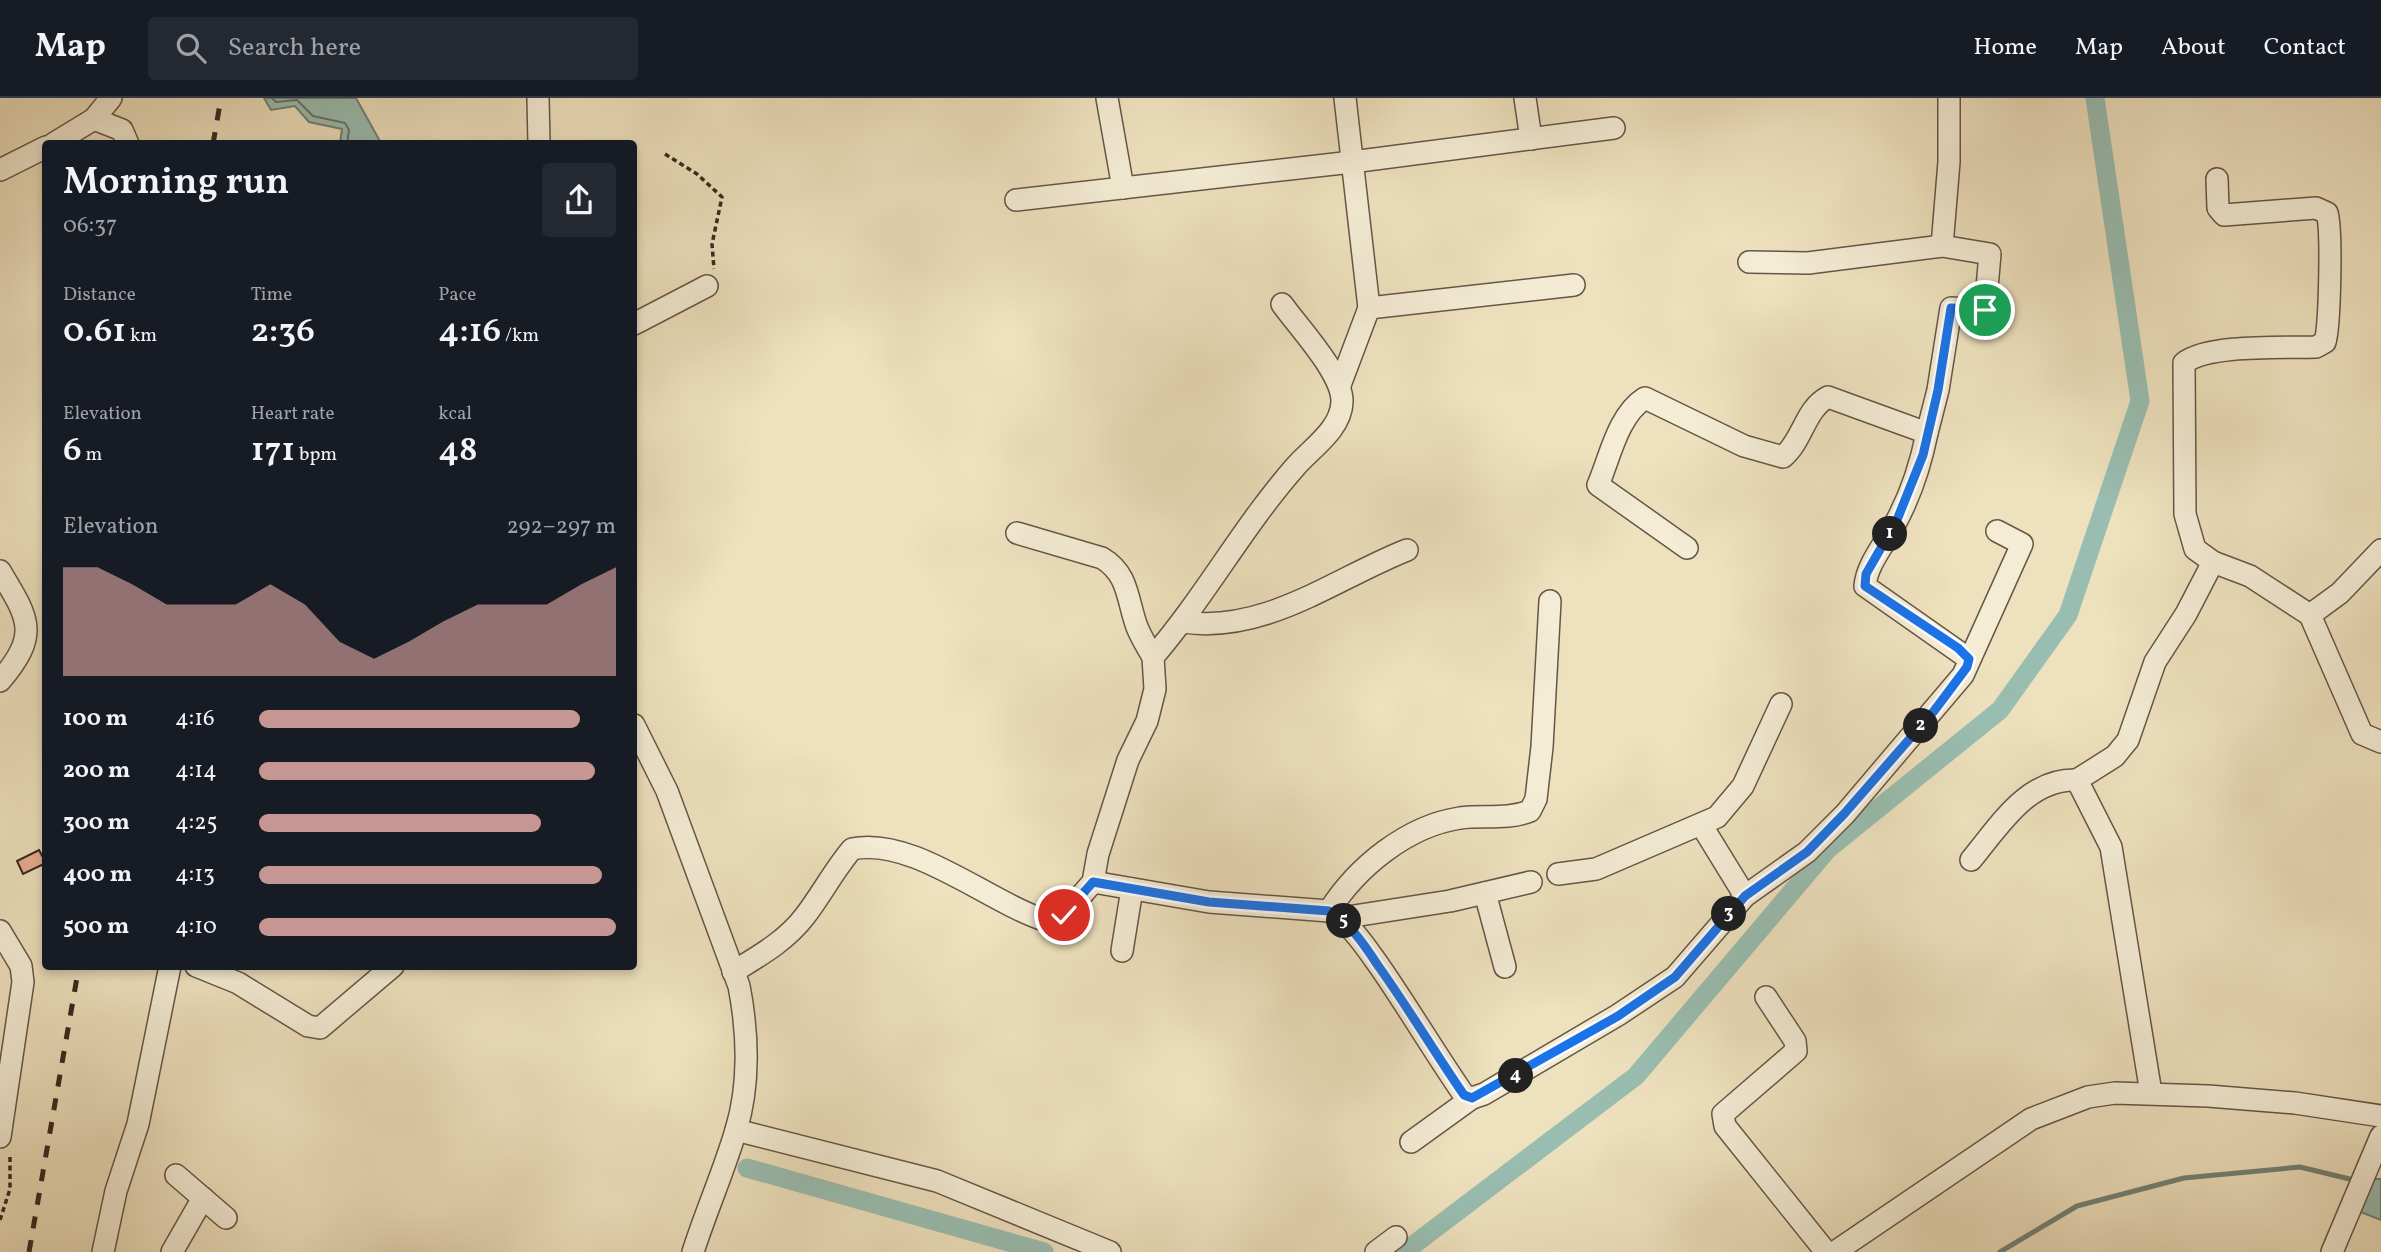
<!DOCTYPE html>
<html lang="en">
<head>
<meta charset="utf-8">
<style>
  body { margin:0; font-family:Vollkorn,serif; background:#242831; color:#f1f3f6; height:100vh; display:flex; flex-direction:column; font-size:26px; white-space:nowrap }
  * { box-sizing:border-box; margin:0 }
  p { font-size:23px; color:#9ea1a6 }
  .icon { flex:none; width:38px; height:38px; fill:none; stroke:currentColor; stroke-width:2; stroke-linecap:round; stroke-linejoin:round }
  .map { position:relative; flex:1; overflow:hidden }
  .details { position:absolute; left:42px; top:42px; width:595px; height:830px; display:flex; flex-direction:column; background:#171b24; border-radius:7px; box-shadow:0 4px 10px #0003 }
  .details>* { flex:none }
  .pin { position:absolute; display:grid; place-items:center; width:60px; height:60px; color:#fff; margin:-30px; border:4px solid #fff; border-radius:50%; box-shadow:0 2px 7px #0007 }
  .km { position:absolute; width:35px; height:35px; margin:-18px; border-radius:50%; background:#222; color:#fff; font-size:19px; line-height:35px; text-align:center }
  .round { display:grid; place-items:center; flex:none; width:74px; height:74px; border-radius:7px; background:#242831 }
  .head { display:flex; align-items:center; justify-content:space-between; height:119px; padding:0 21px }
  h1 { font-size:38px; font-weight:600; line-height:52px }
  .metrics { display:grid; grid-template-columns:repeat(3,1fr); gap:10px; height:119px; padding:7px 21px }
  .metrics div { display:grid; align-content:center }
  .metrics b { font-size:35px; font-weight:600 }
  .metrics small { font-size:19px; font-weight:400 }
  .metrics p { font-size:19px }
  .chart { height:196px; padding:14px 21px }
  .chart p { display:flex; justify-content:space-between }
  .chart svg { width:100%; height:126px; margin-top:7px; fill:#c59692; opacity:.7 }
  ul { padding:0 21px; list-style:none; font-size:23px }
  li { display:grid; grid-template-columns:112px 84px 1fr; align-items:center; height:52px }
  li i { height:18px; border-radius:9px; background:#c59692 }
  header { display:flex; align-items:center; gap:42px; box-sizing:border-box; height:98px; padding:0 35px; background:#171b24; border-bottom:2px solid #363941 }
  header strong { font-size:33px }
  nav { display:flex; gap:38px; margin-inline-start:auto; font-size:24px }
  .search { width:490px; height:63px; background:#242831; display:flex; align-items:center; gap:18px; box-sizing:border-box; padding:0 24px; border-radius:7px; color:#9ea1a6; font-size:26px }
  .map>svg:first-child { display:block }
  .water { fill:#99beb1; stroke:#728277; stroke-width:2 }
  .lines { fill:none; stroke-linecap:round; stroke-linejoin:round }
  .shore { stroke:#687269; stroke-width:2 }
  .stream { stroke:#728277; stroke-width:5 }
  .canal { stroke:#99beb1; stroke-width:19 }
  .building { fill:#e7b094; stroke:#372721; stroke-width:2 }
  .minor-casing { stroke:#655648; stroke-width:24 }
  .path { stroke:#372721; stroke-width:3.5; stroke-dasharray:5 3.5; stroke-linecap:butt }
  .minor { stroke:#f4ecd5; stroke-width:21 }
  .rail { stroke:#372721; stroke-width:5; stroke-dasharray:12 12; stroke-linecap:butt }
  .route-casing { stroke:#fff; stroke-width:14 }
  .route { stroke:#1a73e8; stroke-width:9 }
</style>
</head>
<body>
<header>
<strong>Map</strong>
<div class="search"><svg class="icon" aria-label="search" viewBox="0 0 24 24"><circle cx="10" cy="10" r="6"/><path d="M15 15l6 6"/></svg>Search here</div>
<nav><a>Home</a><a>Map</a><a>About</a><a>Contact</a></nav>
</header>
<div class="map">
<svg width="2381" height="1154" viewBox="0 0 2381 1154">
  <rect width="100%" height="100%" fill="#eee1be"/>
  <filter id="stains"><feTurbulence type="fractalNoise" baseFrequency=".00286" numOctaves="4"/><feColorMatrix values="0 0 0 0 .2 0 0 0 0 .09 0 0 0 0 .02 0 0 0 .5 -.17"/></filter>
  <radialGradient id="worn" r=".72"><stop offset=".6" stop-color="#630" stop-opacity="0"/><stop offset="1" stop-color="#630" stop-opacity=".3"/></radialGradient>
  <g class="water">
    <path d="M264 0H356L381 45H340L342 31 309 24 295 8 271 12Z"/>
    <path d="M2372 1081H2381V1122L2358 1113Z"/>
  </g>
  <g class="lines">
    <path class="shore" d="M272 0 276 4 297 2 313 18 345 25 349 32 347 46"/>
    <path class="stream" d="M2000 1154 2077 1108 2184 1080 2300 1069 2358 1083"/>
    <g class="canal">
      <path d="M747 1070 1044 1154"/>
      <path d="M1404 1154 1636 978 1828 751 2000 612 2068 517 2140 303 2095 0"/>
    </g>
  </g>
  <path class="building" d="M39 752 46 765 23 776 17 763Z"/>
  <g class="lines">
    <g class="minor-casing">
      <g id="minor">
        <path d="M538 0 539 46"/>
        <path d="M1107 0 1123 90"/>
        <path d="M1345 0 1369 210"/>
        <path d="M1525 0 1531 41"/>
        <path d="M94 21 122 32 128 46"/>
        <path d="M53 46 94 21 111 0"/>
        <path d="M0 72 46 49"/>
        <path d="M2217 81 2218 110 2224 117 2316 110 2327 115C2332 130 2330 227 2325 244L2316 249C2284 250 2208 246 2184 265L2185 416 2195 451 2213 464 2250 478 2310 517 2362 636 2381 644"/>
        <path d="M1016 102 1352 64 1614 30"/>
        <path d="M1942 148 1949 64V0"/>
        <path d="M1749 164 1808 165 1942 148 1990 156 1985 212 1951 210 1938 292 1927 335"/>
        <path d="M634 226 707 188"/>
        <path d="M1340 287 1369 210 1574 187"/>
        <path d="M1017 435 1102 460C1129 476 1127 502 1137 529 1141 539 1147 549 1153 559"/>
        <path d="M1687 450 1598 387C1610 359 1618 317 1645 300L1744 348 1783 359C1803 342 1805 311 1828 299L1927 335C1921 365 1911 396 1896 424 1886 445 1867 465 1865 488L1969 561"/>
        <path d="M0 473C29 521 40 536 0 583"/>
        <path d="M2310 517 2340 495 2381 452"/>
        <path d="M1183 524C1265 536 1334 481 1407 452"/>
        <path d="M634 627 667 693 739 888C748 934 750 987 736 1032 724 1073 706 1113 693 1154"/>
        <path d="M1702 728 1745 798"/>
        <path d="M1971 762C2000 727 2028 680 2077 682"/>
        <path d="M1558 776 1596 771 1717 719 1743 688 1781 606"/>
        <path d="M1093 784 1209 804 1329 813C1351 826 1365 848 1380 869 1409 911 1435 955 1464 997L1472 1000 1484 996 1618 917 1675 879 1745 798 1807 754 1845 716 1963 577 2022 446 1997 433"/>
        <path d="M1485 795 1505 869"/>
        <path d="M1329 813C1357 769 1407 728 1460 720 1484 717 1507 722 1530 713L1536 701 1542 649 1550 503"/>
        <path d="M1341 820 1450 803 1531 784"/>
        <path d="M0 833 21 868 23 884 0 1039"/>
        <path d="M1122 853 1132 791"/>
        <path d="M196 868 238 885 308 928 320 930 393 868"/>
        <path d="M733 874C759 858 786 843 805 818 822 796 834 772 852 751 913 738 989 805 1047 823H1056L1064 817 1093 784 1098 756 1128 662 1147 623 1155 591 1153 559C1205 499 1243 428 1296 368 1313 349 1341 331 1342 304 1343 276 1299 230 1282 206"/>
        <path d="M1766 899 1795 943 1796 953 1723 1016 1725 1028 1826 1154"/>
        <path d="M2151 995 2111 749 2077 682 2115 658 2128 642 2155 564 2186 516 2213 464"/>
        <path d="M736 1032 937 1083 1110 1154"/>
        <path d="M1411 1044 1472 1000"/>
        <path d="M176 1077 226 1120"/>
        <path d="M103 1154 116 1093 138 1026 170 868"/>
        <path d="M172 1154 203 1100"/>
        <path d="M1376 1154 1396 1139"/>
        <path d="M1835 1154 2031 1021 2088 999 2115 995 2208 998 2295 1005 2381 1018"/>
        <path d="M2332 1154 2381 1038"/>
      </g>
    </g>
    <g class="path">
      <path d="M665 56 697 76 722 99 712 146 714 171"/>
      <path d="M0 1122 10 1091V1056"/>
    </g>
    <use href="#minor" class="minor"/>
    <g class="rail">
      <path d="M213 46 221 0"/>
      <path d="M29 1154 79 868"/>
    </g>
  </g>
  <g class="lines">
    <g class="route-casing">
      <path id="route" d="M1064 817 1093 784 1209 804 1329 813C1351 826 1365 848 1379 869 1409 911 1435 955 1464 997L1472 1000 1618 918 1675 879 1745 798 1807 754 1844 716 1934 613 1967 569 1969 561 1958 550 1865 488 1866 476 1897 422 1923 357 1938 292 1951 210 1985 212"/>
    </g>
    <use href="#route" class="route"/>
  </g>
  <rect width="100%" height="100%" filter="url(#stains)"/>
  <rect width="100%" height="100%" fill="url(#worn)"/>
</svg>
<div class="pin" style="left:1985px;top:212px;background:#1e9e55"><svg class="icon" aria-label="arrive" viewBox="0 0 24 24"><path d="M6 21V4h12l-3 4 3 4H6"/></svg></div>
<div class="pin" style="left:1064px;top:817px;background:#d93025"><svg class="icon" aria-label="check" viewBox="0 0 24 24"><path d="M5 12l5 5 9-10"/></svg></div>
<b class="km" style="left:1890px;top:436px">1</b>
<b class="km" style="left:1921px;top:628px">2</b>
<b class="km" style="left:1729px;top:816px">3</b>
<b class="km" style="left:1516px;top:978px">4</b>
<b class="km" style="left:1344px;top:823px">5</b>
<section class="details">
<div class="head"><div><h1>Morning run</h1><p>06:37</p></div><a class="round"><svg class="icon" aria-label="share" viewBox="0 0 24 24"><path d="M12 15V3M7 8l5-5 5 5M5 13v7h14v-7"/></svg></a></div>
<div class="metrics">
<div><p>Distance</p><b>0.61<small> km</small></b></div>
<div><p>Time</p><b>2:36</b></div>
<div><p>Pace</p><b>4:16<small> /km</small></b></div>
</div>
<div class="metrics">
<div><p>Elevation</p><b>6<small> m</small></b></div>
<div><p>Heart rate</p><b>171<small> bpm</small></b></div>
<div><p>kcal</p><b>48</b></div>
</div>
<div class="chart"><p><span>Elevation</span>292–297 m</p>
<svg viewBox="0 0 160 44" preserveAspectRatio="none"><path d="M0 44V6L10 6L20 12L30 19L40 19L50 19L60 12L70 19L80 32L90 38L100 32L110 25L120 19L130 19L140 19L150 12L160 6V44z"/></svg>
</div>
<ul>
<li><b>100 m</b>4:16<i style="width:90%"></i></li>
<li><b>200 m</b>4:14<i style="width:94%"></i></li>
<li><b>300 m</b>4:25<i style="width:79%"></i></li>
<li><b>400 m</b>4:13<i style="width:96%"></i></li>
<li><b>500 m</b>4:10<i style="width:100%"></i></li>
</ul>
</section>
</div>
</body>
</html>
